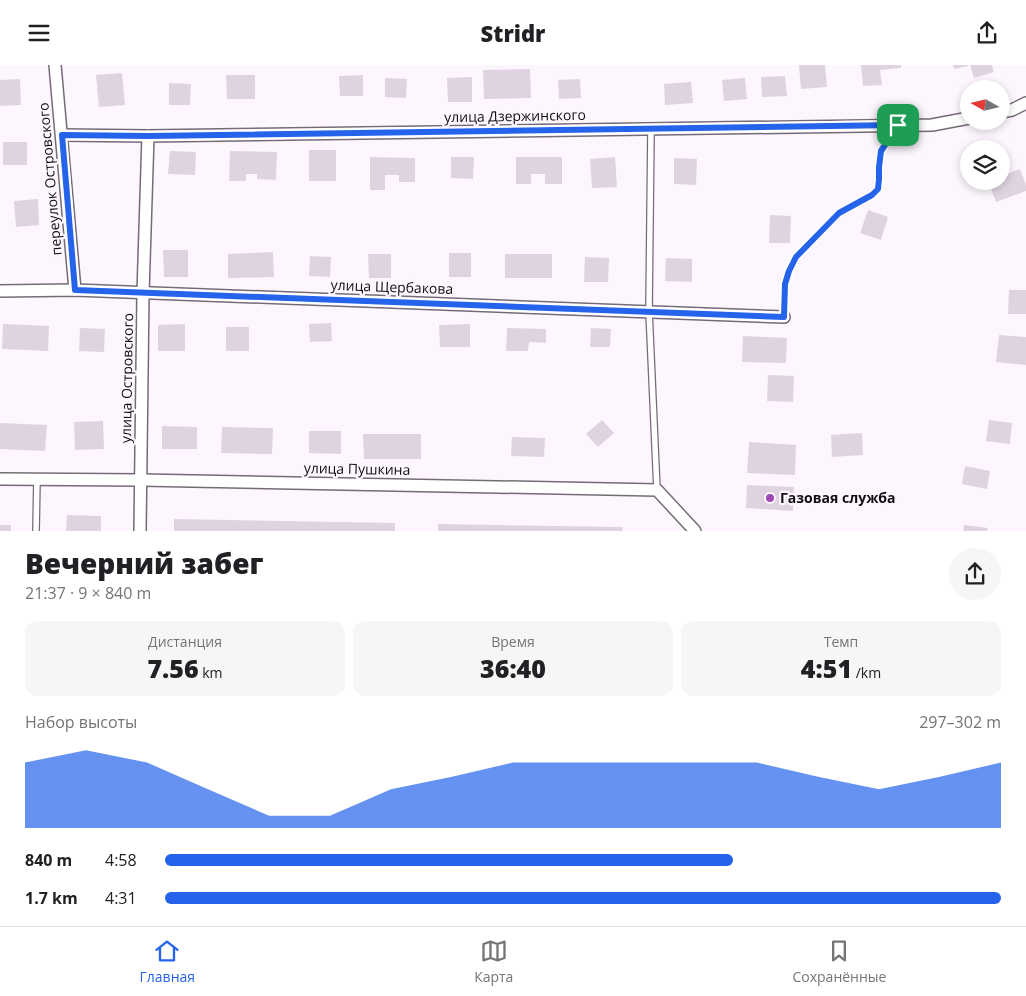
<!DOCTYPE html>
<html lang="ru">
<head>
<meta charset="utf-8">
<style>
  body { margin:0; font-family:"Open Sans",sans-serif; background:#f6f6f6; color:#202124; height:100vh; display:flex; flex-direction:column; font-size:19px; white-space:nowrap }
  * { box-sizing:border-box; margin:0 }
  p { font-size:16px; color:#757577 }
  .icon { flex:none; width:28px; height:28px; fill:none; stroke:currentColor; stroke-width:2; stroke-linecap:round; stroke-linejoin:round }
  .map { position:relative; height:466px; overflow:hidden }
  .sheet { display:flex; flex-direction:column; background:#fff; flex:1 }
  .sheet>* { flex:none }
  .needle { width:32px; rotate:278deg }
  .tools { position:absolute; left:960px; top:15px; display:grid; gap:10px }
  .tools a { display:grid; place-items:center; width:50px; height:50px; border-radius:50%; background:#fff; box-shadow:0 2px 8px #0003; font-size:25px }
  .pin { position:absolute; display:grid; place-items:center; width:42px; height:42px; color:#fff; margin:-21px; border-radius:10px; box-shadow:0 2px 8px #0006 }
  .round { display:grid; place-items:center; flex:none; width:52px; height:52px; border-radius:26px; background:#f6f6f6 }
  .summary { display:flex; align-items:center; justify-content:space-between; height:85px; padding:0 25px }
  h1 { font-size:28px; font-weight:800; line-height:38px }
  .stats { display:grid; grid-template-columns:repeat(3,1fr); gap:8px; height:85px; padding:5px 25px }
  .stats div { display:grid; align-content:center; border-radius:12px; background:#f6f6f6; text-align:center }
  .stats b { font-size:25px; font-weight:800 }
  .stats small { font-size:14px; font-weight:400 }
  .stats p { font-size:14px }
  .chart { height:140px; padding:10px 25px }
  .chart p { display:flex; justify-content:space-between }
  .chart svg { width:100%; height:90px; margin-top:5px; fill:#2563eb; opacity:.7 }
  ul { padding:0 25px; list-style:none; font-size:16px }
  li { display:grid; grid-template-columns:80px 60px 1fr; align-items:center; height:38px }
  li i { height:12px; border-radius:6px; background:#2563eb }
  header { display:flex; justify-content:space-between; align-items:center; height:65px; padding:0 25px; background:#fff; font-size:22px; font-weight:800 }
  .tabs { display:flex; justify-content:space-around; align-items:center; height:70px; border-top:1px solid #e0e0e0; background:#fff; font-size:14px; color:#757577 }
  .tabs a { display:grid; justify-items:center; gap:2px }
  .tabs .active { color:#2563eb }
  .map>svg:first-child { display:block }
  .building { fill:#dfd3e1 }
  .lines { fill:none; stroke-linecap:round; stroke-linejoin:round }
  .lane-casing { stroke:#756b77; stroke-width:8 }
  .street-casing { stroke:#756b77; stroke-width:14 }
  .lane { stroke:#fff; stroke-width:5.5 }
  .street { stroke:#fff; stroke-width:11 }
  .route-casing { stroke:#fff; stroke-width:10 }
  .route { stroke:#2563eb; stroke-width:6 }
  .poi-dot { fill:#a349b4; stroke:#fdf6fe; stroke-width:2 }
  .labels { text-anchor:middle; stroke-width:4.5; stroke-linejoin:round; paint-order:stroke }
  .street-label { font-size:14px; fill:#110e12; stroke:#fdf6fe }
  .poi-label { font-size:14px; font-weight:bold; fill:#110e12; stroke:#fdf6fe; text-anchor:start }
</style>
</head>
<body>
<header><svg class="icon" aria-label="menu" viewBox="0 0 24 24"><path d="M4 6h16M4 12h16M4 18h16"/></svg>Stridr<svg class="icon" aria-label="share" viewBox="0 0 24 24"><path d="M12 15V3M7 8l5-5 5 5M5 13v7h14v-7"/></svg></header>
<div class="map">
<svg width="1026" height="466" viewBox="0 0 1026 466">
  <rect width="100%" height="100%" fill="#fdf6fe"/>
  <g class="building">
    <path d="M799 0H825L827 22 801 24Z"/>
    <path d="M861 0H901V3L880 5 882 20 863 21Z"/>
    <path d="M953 0H968V1L954 4Z"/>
    <path d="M970 0H992L994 7 974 13Z"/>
    <path d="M530 4 531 33 484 34 483 5Z"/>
    <path d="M122 8 125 40 99 42 96 10Z"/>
    <path d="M226 10H255V34H227Z"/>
    <path d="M363 10V31H340L339 11Z"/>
    <path d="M785 11 787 31 762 32 761 12Z"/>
    <path d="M472 12V37H448L447 13Z"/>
    <path d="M385 13 407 14 406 33 385 32Z"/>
    <path d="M745 13 747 34 724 36 722 15Z"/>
    <path d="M20 14 21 40 0 41V15Z"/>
    <path d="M580 14 581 33 559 34 558 15Z"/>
    <path d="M691 17 693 38 665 40 664 19Z"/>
    <path d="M169 18 191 19 190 40H169Z"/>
    <rect x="3" y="77" width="24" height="23"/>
    <rect x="309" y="85" width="27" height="31"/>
    <path d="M170 86 196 87 195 110 168 109Z"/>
    <path d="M230 86 277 87 276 115 257 114V109H246V116H229Z"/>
    <path d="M370 92 415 93V117H399V110H385V125H370Z"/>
    <path d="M451 92H474L473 114 451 113Z"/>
    <path d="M516 92H562V119H545V109H531V119H516Z"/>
    <path d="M615 92 617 122 592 123 590 94Z"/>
    <path d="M674 93 697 94 696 120 674 119Z"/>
    <path d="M1020 104 1026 120V126L996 137 988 116H1001V111Z"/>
    <path d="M38 134 39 160 16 162 14 136Z"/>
    <path d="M868 145 888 152 881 175 860 168Z"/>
    <path d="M770 150 791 151 790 178H769Z"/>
    <path d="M163 185H188V212H164Z"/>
    <path d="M273 187 274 212 228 213V189Z"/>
    <rect x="449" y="188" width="22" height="24"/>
    <path d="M368 189H391V213H369Z"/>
    <rect x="505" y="189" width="47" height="24"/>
    <path d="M310 191 331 192 330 212 309 211Z"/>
    <path d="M585 192 609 193 608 217H584Z"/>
    <path d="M666 193 692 194V217L665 216Z"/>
    <path d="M1009 225H1026V249H1008Z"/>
    <path d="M331 258 332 276 310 277 309 259Z"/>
    <path d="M3 259 49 261 48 286 2 284Z"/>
    <path d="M185 259V286H158V260Z"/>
    <path d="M470 259V282H440L439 260Z"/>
    <rect x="226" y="262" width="23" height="24"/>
    <path d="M80 263 105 264 104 287 79 286Z"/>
    <path d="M507 263 546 264V278L529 277 528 286H506Z"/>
    <path d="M591 263 611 264 610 282H590Z"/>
    <path d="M999 270 1026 272V300L996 297Z"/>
    <path d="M743 271 787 273 786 298 742 297Z"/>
    <path d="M768 310 794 311 793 337 767 336Z"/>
    <path d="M602 355 614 368 598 382 586 369Z"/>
    <path d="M989 355 1012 358 1010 379 986 376Z"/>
    <path d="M103 356 104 384 75 385 74 357Z"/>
    <path d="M0 358 47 360 45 386 0 384Z"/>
    <path d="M162 361 197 362V384H162Z"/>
    <path d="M222 362 273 363 272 389 221 388Z"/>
    <path d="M309 366H341V389L309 388Z"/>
    <path d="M862 368 863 390 832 392 831 370Z"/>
    <path d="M363 369H421V394H364Z"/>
    <path d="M512 372 545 373 544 392 511 391Z"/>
    <path d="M749 377 796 380 795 410 747 408Z"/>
    <path d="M965 401 990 406 987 424 962 419Z"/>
    <path d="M747 420 794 422 793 446 746 443Z"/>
    <path d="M67 450 101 451V466H66Z"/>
    <path d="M174 454 395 458V466H174Z"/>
    <path d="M438 459 623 462 622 466H438Z"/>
    <rect x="0" y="460" width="11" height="6"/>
    <path d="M964 460 988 463 987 466H963Z"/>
  </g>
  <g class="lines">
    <g class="lane-casing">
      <g id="lane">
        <path d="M651 64 649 246 657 425"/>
        <path d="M784 252 785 219 789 206 796 192 839 149 872 130 878 124 879 114V102L881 86 897 61"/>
        <path d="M36 466 37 414"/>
      </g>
    </g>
    <g class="street-casing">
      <g id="street">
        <path d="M55 0 75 225"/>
        <path d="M1001 47 1012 45 1026 38"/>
        <path d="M62 70 148 71 932 60 969 53"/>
        <path d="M0 226 75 225 784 252"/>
        <path d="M0 414 141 415 657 425 695 466"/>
        <path d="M140 466 143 228 148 71"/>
      </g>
    </g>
    <use href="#lane" class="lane"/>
    <use href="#street" class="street"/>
  </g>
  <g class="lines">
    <g class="route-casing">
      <path id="route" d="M898 60 881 86 879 102V114L878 124 872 130 839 148 796 192 789 206 785 219 784 252 75 225 62 70 148 71Z"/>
    </g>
    <use href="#route" class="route"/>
  </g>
  <circle class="poi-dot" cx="770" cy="433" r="5"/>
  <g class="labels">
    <g class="street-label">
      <text transform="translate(515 51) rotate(-1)" y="5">улица Дзержинского</text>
      <text transform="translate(50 114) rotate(-95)" y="5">переулок Островского</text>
      <text transform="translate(392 222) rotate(2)" y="5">улица Щербакова</text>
      <text transform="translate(127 313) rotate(-89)" y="5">улица Островского</text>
      <text transform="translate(357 404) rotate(1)" y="5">улица Пушкина</text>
    </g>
    <g class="poi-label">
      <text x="780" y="438">Газовая служба</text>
    </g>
  </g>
</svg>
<div class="tools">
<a><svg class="needle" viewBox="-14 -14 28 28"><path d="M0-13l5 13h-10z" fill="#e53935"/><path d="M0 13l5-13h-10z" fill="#757577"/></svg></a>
<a><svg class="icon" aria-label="layers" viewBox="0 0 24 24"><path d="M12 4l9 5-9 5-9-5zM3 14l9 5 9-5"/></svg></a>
</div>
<div class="pin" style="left:898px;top:60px;background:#1e9e55"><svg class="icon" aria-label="arrive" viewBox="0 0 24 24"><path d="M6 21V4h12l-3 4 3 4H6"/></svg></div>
</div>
<section class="sheet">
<div class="summary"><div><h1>Вечерний забег</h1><p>21:37 · 9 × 840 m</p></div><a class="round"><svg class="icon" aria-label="share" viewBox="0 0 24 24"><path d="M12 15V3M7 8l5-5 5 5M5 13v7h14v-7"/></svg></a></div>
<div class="stats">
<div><p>Дистанция</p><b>7.56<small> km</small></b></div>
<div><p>Время</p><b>36:40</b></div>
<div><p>Темп</p><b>4:51<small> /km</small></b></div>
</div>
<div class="chart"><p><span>Набор высоты</span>297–302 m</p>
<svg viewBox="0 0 160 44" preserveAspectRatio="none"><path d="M0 44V12L10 6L20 12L30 25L40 38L50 38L60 25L70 19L80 12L90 12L100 12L110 12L120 12L130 19L140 25L150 19L160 12V44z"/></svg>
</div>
<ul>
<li><b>840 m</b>4:58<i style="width:68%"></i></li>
<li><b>1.7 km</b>4:31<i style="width:100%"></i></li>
</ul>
</section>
<nav class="tabs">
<a class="active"><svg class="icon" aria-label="home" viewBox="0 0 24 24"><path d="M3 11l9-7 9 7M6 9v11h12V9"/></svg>Главная</a>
<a><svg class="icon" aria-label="map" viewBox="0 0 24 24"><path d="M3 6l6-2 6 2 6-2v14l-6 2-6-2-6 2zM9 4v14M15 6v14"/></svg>Карта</a>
<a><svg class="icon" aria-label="saved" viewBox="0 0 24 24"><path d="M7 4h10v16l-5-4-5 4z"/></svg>Сохранённые</a>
</nav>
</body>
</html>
